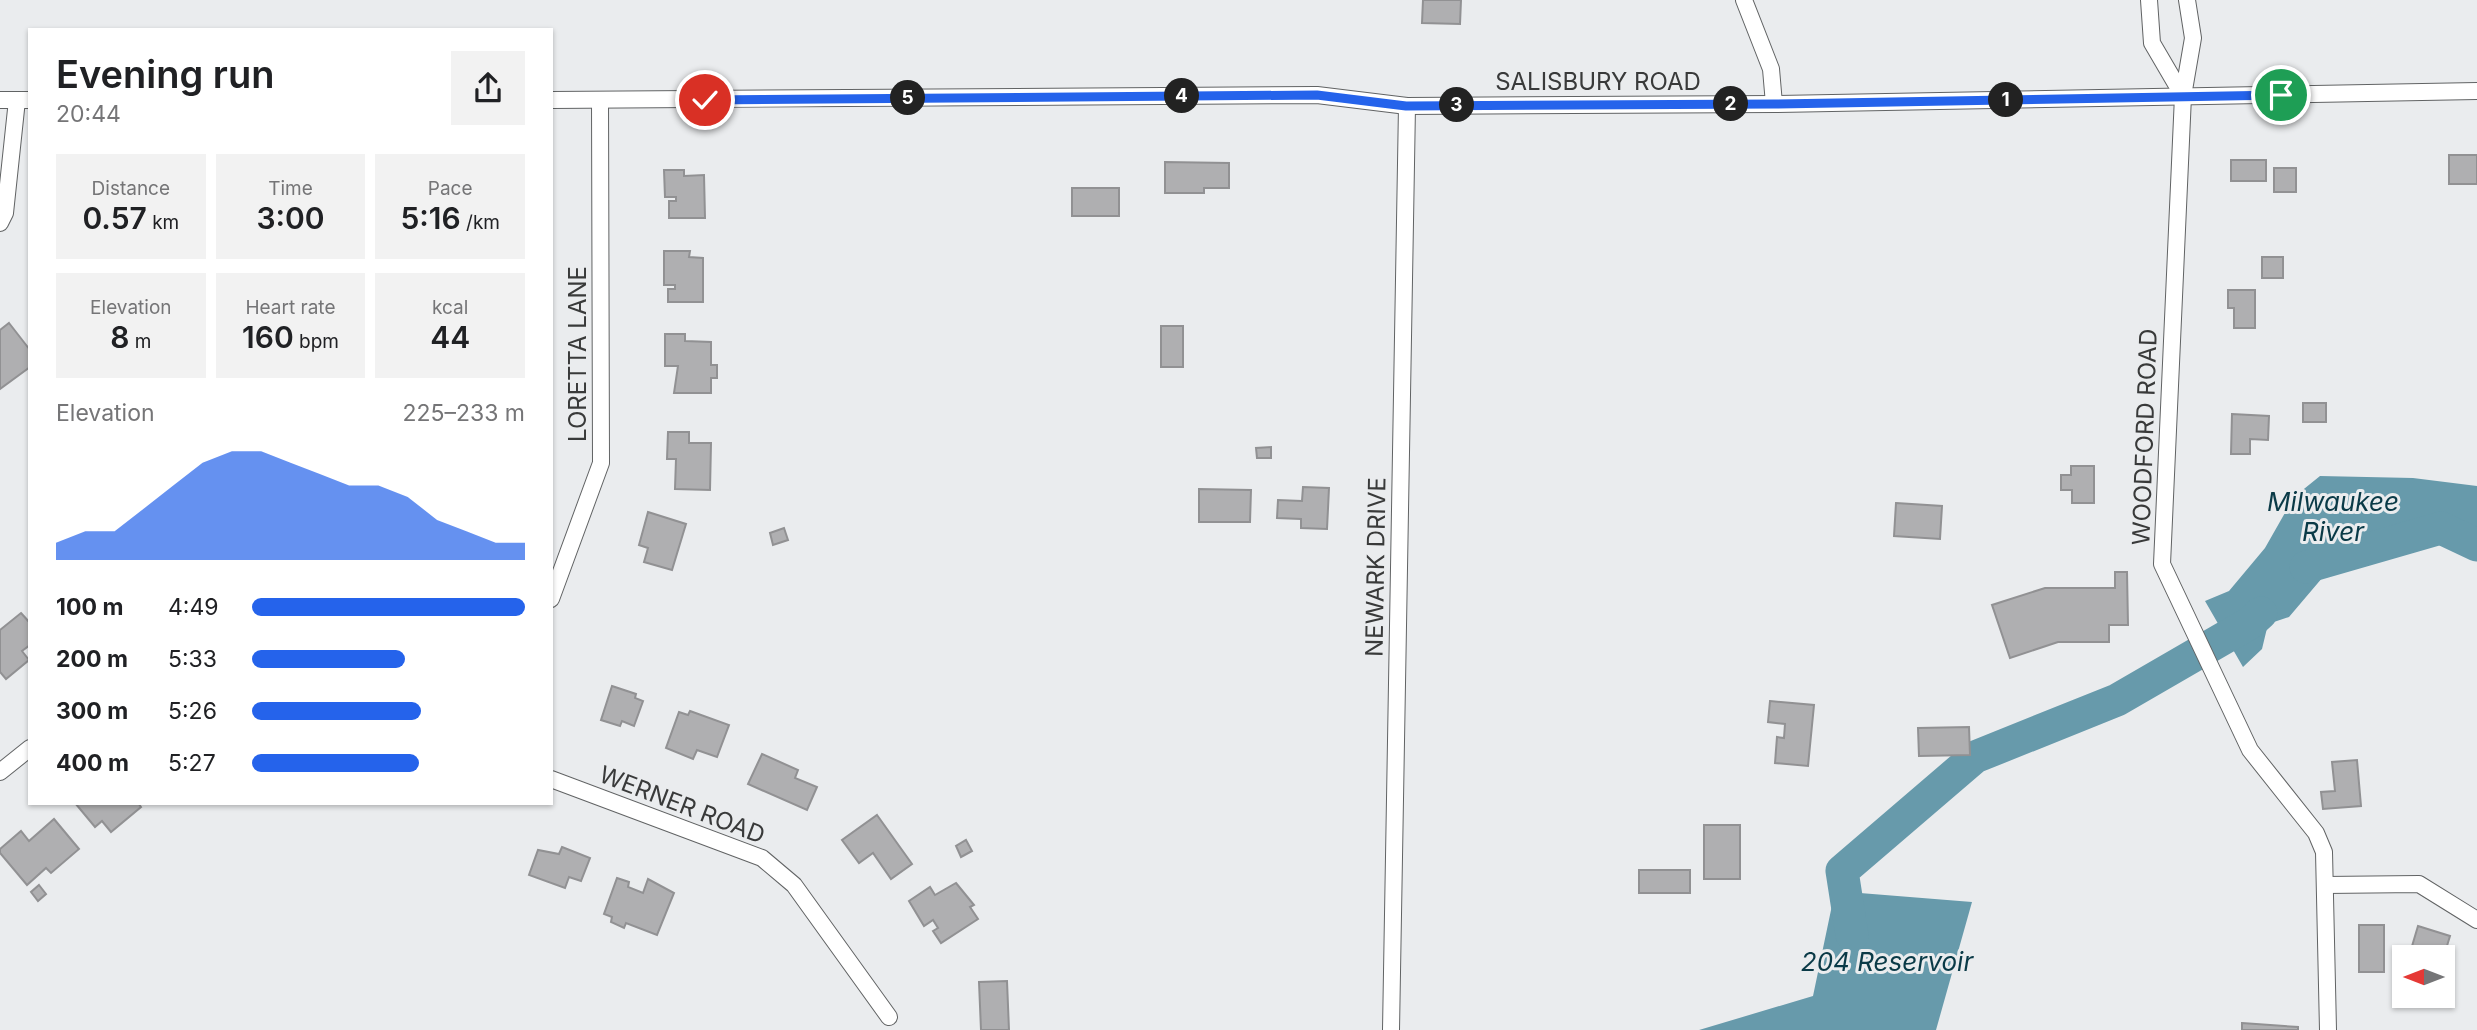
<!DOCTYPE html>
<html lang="en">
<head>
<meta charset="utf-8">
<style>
  body { margin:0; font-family:Inter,sans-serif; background:#f2f2f2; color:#202124; height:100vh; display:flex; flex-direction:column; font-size:26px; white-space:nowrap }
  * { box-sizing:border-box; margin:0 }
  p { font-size:23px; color:#757577 }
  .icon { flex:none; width:38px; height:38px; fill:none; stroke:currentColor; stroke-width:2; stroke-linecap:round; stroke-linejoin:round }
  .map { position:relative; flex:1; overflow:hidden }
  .details { position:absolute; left:28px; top:28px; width:525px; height:777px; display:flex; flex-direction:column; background:#fff; border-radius:0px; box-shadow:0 2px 5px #0004 }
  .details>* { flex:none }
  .needle { width:46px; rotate:270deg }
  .controls { position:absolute; left:2392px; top:945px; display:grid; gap:14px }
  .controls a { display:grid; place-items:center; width:63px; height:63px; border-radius:0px; background:#fff; box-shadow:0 2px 5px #0004; font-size:35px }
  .pin { position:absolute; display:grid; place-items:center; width:60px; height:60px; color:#fff; margin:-30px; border:4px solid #fff; border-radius:50%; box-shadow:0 2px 7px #0007 }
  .km { position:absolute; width:35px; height:35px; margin:-18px; border-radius:50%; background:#222; color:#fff; font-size:19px; line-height:35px; text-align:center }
  .round { display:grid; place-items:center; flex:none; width:74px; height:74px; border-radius:0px; background:#f2f2f2 }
  .head { display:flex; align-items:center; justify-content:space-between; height:119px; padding:0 28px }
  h1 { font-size:38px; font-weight:600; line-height:52px }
  .figures { display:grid; grid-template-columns:repeat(3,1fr); gap:10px; height:119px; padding:7px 28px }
  .figures div { display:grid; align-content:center; border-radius:0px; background:#f2f2f2; text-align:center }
  .figures b { font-size:30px; font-weight:600 }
  .figures small { font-size:19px; font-weight:400 }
  .figures p { font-size:19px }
  .chart { height:196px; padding:14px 28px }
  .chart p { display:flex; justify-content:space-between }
  .chart svg { width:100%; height:126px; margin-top:7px; fill:#2563eb; opacity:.7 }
  ul { padding:0 28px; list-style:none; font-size:23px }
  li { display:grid; grid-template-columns:112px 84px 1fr; align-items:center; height:52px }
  li i { height:18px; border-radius:9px; background:#2563eb }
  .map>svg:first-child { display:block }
  .water { fill:#679aab }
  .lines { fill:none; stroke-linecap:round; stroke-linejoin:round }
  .river { stroke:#679aab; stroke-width:33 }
  .building { fill:#afafb1; stroke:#919193; stroke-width:2 }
  .minor-casing { stroke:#616364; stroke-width:18 }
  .minor { stroke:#fff; stroke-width:16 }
  .route-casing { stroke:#fff; stroke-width:14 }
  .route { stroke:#2563eb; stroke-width:9 }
  .labels { text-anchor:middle; stroke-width:6; stroke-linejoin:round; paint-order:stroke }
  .street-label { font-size:24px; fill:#393a3a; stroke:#eaecee }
  .water-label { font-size:26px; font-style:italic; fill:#0a3a47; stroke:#eaecee }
</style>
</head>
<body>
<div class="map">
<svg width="2477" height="1030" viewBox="0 0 2477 1030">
  <rect width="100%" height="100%" fill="#eaecee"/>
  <g class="water">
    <path d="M2320 476 2413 478 2477 486V548L2412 524 2388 529 2334 564 2289 617 2268 624 2262 649 2243 667 2205 601 2229 591 2265 548 2294 497Z"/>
    <path d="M1835 891 1972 902 1936 1030H1699L1813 996Z"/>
  </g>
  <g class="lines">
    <g class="river">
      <path d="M2306 567 2441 528 2477 545"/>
      <path d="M1852 935 1842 871 1975 757 2117 700 2250 623 2261 613"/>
    </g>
  </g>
  <g class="building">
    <path d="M1423 0H1461L1460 24 1422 23Z"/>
    <rect x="2449" y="155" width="28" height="29"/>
    <rect x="2231" y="160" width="35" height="21"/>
    <path d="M1165 162 1229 163V188H1204V193H1165Z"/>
    <rect x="2274" y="168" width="22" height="24"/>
    <path d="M664 170H684V176L704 175 705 218H669V201H676V197H665Z"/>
    <rect x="1072" y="188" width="47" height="28"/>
    <path d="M664 251H690L689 257 703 258V302H668V289H675V285H664Z"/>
    <rect x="2262" y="257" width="21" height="21"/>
    <path d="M2228 290H2255V328H2234V308H2228Z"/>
    <path d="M9 323 30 350V367L0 389V330Z"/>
    <rect x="1161" y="326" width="22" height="41"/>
    <path d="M665 334H685V341L711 342V365H717V378H711V393H674L678 366H665Z"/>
    <rect x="2303" y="403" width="23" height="19"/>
    <path d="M2232 414 2269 416 2268 440 2250 439V454H2231Z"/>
    <path d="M668 432H689V443H711L710 490 675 489 676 459H667Z"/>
    <path d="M1271 447V458H1257L1256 448Z"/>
    <path d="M2071 466H2094V503H2072V490H2061V475H2071Z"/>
    <path d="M1303 487 1329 488 1327 529 1301 528V519L1277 518 1278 500 1302 501Z"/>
    <path d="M1199 489 1251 490 1250 522H1199Z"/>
    <path d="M1896 503 1942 506 1940 539 1894 536Z"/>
    <path d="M648 512 686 524 672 570 644 562 648 548 639 545Z"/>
    <path d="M784 528 788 540 773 545 770 533Z"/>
    <path d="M2115 572H2127L2128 625H2109V642H2058L2010 658 1992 605 2045 588H2115Z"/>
    <path d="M21 613 30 623V645L22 651 29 660 6 679 0 672V630Z"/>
    <path d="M612 686 636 694 635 698 643 701 634 726 622 721 620 726 601 720Z"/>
    <path d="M1770 701 1814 705 1808 766 1775 763 1777 737 1784 738 1785 724 1768 722Z"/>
    <path d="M690 711 729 725 717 757 697 750 693 759 666 748 679 712 688 715Z"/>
    <path d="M1969 727 1970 755 1919 756 1918 728Z"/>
    <path d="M762 754 798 770 795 778 817 787 807 810 748 784Z"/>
    <path d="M2357 760 2361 806 2323 809 2321 792 2335 791 2332 762Z"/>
    <path d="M75 803H138L141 807 111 832 102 821 95 827Z"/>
    <path d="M877 815 912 864 891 879 873 853 859 863 842 840Z"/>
    <path d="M54 819 79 849 51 873 46 868 27 885 0 853V849L21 831 29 841Z"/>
    <rect x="1704" y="825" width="36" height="54"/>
    <path d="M966 840 972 851 961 857 956 846Z"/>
    <path d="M562 847 590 858 581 881 569 877 565 888 529 875 538 850 559 854Z"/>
    <rect x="1639" y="870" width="51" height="23"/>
    <path d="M617 878 629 882 628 887 643 893 648 879 674 893 657 935 626 923 624 928 611 922 612 917 604 914Z"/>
    <path d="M956 883 974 905 970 907 978 919 941 943 933 931 938 928 933 920 924 926 909 901 930 887 935 895Z"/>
    <path d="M39 885 46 894 38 901 31 892Z"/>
    <rect x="2359" y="925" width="25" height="47"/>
    <path d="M2418 926 2450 936 2443 959 2410 953Z"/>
    <path d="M1007 981 1009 1030H981L979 982Z"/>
    <path d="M2242 1023 2298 1027V1030H2242Z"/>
  </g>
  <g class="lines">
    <g class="minor-casing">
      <g id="minor">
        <path d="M1744 0 1771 69 1774 104"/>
        <path d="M2149 0 2152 43 2183 96"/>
        <path d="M2187 0 2193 38 2183 96 2162 564 2250 750 2316 833 2324 852 2328 1030"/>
        <path d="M0 100H30"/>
        <path d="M551 100 1317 95 1407 106 1774 104 2477 91"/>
        <path d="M0 223 5 213 17 100"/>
        <path d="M551 599 601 463 600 100"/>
        <path d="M0 772 30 748"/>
        <path d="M551 779 762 858 794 885 889 1017"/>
        <path d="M2325 885 2419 884 2477 920"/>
        <path d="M1391 1030 1407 106"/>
      </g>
    </g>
    <use href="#minor" class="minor"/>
  </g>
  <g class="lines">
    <g class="route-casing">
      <path id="route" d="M705 100 1317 95 1406 106 1774 104 2281 95"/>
    </g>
    <use href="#route" class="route"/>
  </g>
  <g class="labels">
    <g class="street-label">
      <text x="1598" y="90">SALISBURY ROAD</text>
      <text transform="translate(578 354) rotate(-90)" y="8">LORETTA LANE</text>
      <text transform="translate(2145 437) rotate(-88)" y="8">WOODFORD ROAD</text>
      <text transform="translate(1376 567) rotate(-89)" y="8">NEWARK DRIVE</text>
      <text transform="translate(682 805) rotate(21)" y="8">WERNER ROAD</text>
    </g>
    <g class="water-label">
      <text x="2333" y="511">Milwaukee<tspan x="2333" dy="30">River</tspan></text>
      <text x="1887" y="971">204 Reservoir</text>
    </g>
  </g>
</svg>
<div class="controls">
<a><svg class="needle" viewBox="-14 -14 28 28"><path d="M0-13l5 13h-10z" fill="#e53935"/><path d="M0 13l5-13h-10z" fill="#757577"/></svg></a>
</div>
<div class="pin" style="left:2281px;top:95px;background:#1e9e55"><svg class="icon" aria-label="arrive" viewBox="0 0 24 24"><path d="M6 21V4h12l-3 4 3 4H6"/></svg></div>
<div class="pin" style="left:705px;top:100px;background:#d93025"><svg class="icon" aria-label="check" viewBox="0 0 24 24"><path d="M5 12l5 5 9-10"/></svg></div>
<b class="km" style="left:2006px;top:100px">1</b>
<b class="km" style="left:1731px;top:104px">2</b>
<b class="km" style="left:1457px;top:105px">3</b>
<b class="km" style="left:1182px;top:96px">4</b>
<b class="km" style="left:908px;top:98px">5</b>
<section class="details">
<div class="head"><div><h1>Evening run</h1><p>20:44</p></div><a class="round"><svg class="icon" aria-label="share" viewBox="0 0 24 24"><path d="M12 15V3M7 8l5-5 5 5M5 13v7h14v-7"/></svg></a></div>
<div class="figures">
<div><p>Distance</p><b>0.57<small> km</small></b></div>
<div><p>Time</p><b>3:00</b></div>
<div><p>Pace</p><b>5:16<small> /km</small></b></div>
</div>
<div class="figures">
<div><p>Elevation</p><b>8<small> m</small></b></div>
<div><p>Heart rate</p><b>160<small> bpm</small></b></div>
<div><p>kcal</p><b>44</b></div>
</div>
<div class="chart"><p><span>Elevation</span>225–233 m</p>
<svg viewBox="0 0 160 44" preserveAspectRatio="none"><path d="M0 44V38L10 34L20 34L30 26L40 18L50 10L60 6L70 6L80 10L90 14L100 18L110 18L120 22L130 30L140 34L150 38L160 38V44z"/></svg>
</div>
<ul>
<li><b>100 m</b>4:49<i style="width:100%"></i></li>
<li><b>200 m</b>5:33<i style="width:56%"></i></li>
<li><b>300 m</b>5:26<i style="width:62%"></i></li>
<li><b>400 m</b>5:27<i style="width:61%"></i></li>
</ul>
</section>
</div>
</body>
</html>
